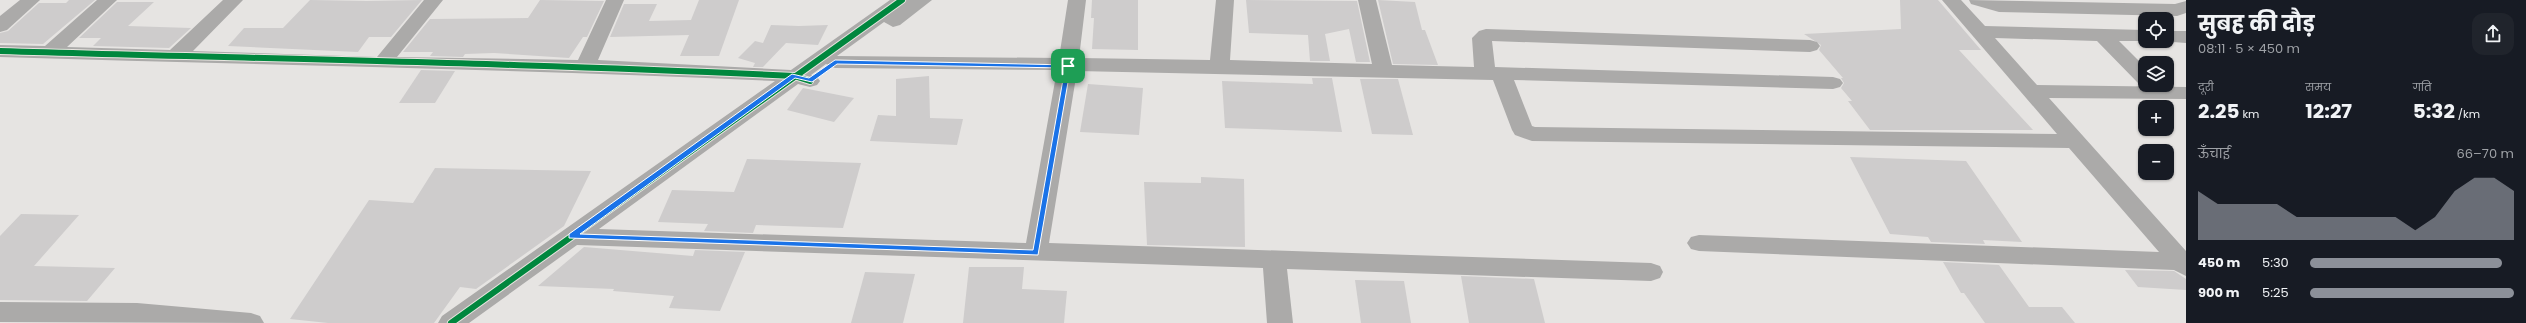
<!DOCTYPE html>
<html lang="hi">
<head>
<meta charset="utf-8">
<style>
  body { margin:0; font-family:Poppins,"Noto Sans Devanagari",sans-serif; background:#20242c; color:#f1f3f6; height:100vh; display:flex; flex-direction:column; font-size:15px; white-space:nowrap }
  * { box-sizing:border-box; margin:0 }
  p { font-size:13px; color:#9ea1a6 }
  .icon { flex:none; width:22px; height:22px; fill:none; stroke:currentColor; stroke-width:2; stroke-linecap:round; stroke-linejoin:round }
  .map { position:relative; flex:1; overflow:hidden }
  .details { display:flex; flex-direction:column; background:#171b24; width:340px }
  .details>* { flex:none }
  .tools { position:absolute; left:2138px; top:12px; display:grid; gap:8px }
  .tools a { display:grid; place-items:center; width:36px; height:36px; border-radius:8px; background:#171b24; box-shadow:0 1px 3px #0004; font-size:20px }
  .pin { position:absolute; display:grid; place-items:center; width:34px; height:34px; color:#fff; margin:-17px; border-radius:8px; box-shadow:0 2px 6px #0006 }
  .round { display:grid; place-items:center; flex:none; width:42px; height:42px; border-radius:12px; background:#20242c }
  .summary { display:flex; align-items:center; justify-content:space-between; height:68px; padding:0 12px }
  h1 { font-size:22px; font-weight:700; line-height:30px }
  .metrics { display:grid; grid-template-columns:repeat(3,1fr); gap:6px; height:68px; padding:4px 12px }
  .metrics div { display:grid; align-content:center }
  .metrics b { font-size:20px; font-weight:700 }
  .metrics small { font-size:11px; font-weight:400 }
  .metrics p { font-size:11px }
  .chart { height:112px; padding:8px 12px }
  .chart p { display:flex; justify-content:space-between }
  .chart svg { width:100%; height:72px; margin-top:4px; fill:#8c9099; opacity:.7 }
  ul { padding:0 12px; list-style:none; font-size:13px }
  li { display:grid; grid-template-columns:64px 48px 1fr; align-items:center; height:30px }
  li i { height:10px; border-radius:5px; background:#8c9099 }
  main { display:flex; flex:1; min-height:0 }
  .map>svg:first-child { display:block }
  .building { fill:#cecccc }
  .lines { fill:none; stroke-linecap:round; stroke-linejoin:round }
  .minor { fill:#abaaa9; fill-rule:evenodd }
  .cycleway-casing { stroke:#e8e5e0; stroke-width:8 }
  .cycleway { stroke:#00873e; stroke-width:6 }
  .route { fill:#1a73e8; stroke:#fff; fill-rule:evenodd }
</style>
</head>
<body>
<main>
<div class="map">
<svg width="2186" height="323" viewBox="0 0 2186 323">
  <rect width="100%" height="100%" fill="#e6e4e2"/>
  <g class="building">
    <path d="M69 0H95L43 44 0 43V33L8 31 39 3H66Z"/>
    <path d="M310 0 367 1 422 0 391 37H369L358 52 228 46 244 28H283Z"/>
    <path d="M540 0 604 1 587 37H583L569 58 494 53 465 54 463 57 430 56 433 52H403L430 19 528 18Z"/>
    <path d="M699 0H739L719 56H680L689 35 610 37 624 4H657L649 21 691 20Z"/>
    <path d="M1092 0H1138V50L1092 49 1094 18H1091Z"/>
    <path d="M1246 0 1357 1 1370 62H1356L1349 29 1325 34 1330 61H1310L1308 35 1249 33Z"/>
    <path d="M1378 0 1415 2 1422 30H1425L1438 65 1393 64Z"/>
    <path d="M1900 0H1938L1981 50H1959L2033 130H1870L1848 101H1852L1841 88 1844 83 1841 78H1843L1819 50 1821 45 1804 34 1901 29Z"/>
    <path d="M117 2H154L128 26 191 28 169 48 93 46 101 38H79Z"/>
    <path d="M771 25 799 26 828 25 818 45 786 43 763 67H753L755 63 738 58 755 41 763 43Z"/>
    <path d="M421 70 455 71 435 103H399Z"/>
    <path d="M929 76 930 118 963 119 957 145 870 141 878 115 896 116V79Z"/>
    <path d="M1312 78H1332L1342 132 1225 128 1222 81 1313 84Z"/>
    <path d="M1360 79H1398L1413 135 1372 134Z"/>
    <path d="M1088 84 1143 88 1139 135 1080 132Z"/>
    <path d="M803 88 854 98 834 122 787 110Z"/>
    <path d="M1850 157 1966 161 2022 242 1983 240 1985 244 1931 242 1928 237 1890 234Z"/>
    <path d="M747 159 861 163 843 228 756 225 753 233 704 231 708 224 658 222 672 190 734 192Z"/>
    <path d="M435 168 591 171 564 226 476 289 460 287 434 323H328L290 319 369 200 413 203Z"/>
    <path d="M1201 177 1244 179 1245 247 1147 245 1144 182 1201 183Z"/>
    <path d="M21 214 79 215 34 266 115 268 87 301 0 300V236Z"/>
    <path d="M584 247 693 256 695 250 745 252 720 311 669 308 674 296 613 291 614 289 538 286Z"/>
    <path d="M1943 262 1999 265 2029 307H2062L2075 323H1985L1964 293H1961Z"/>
    <path d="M969 267H1024L1022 289 1067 291 1064 323H963Z"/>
    <path d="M2125 270 2174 271 2186 279V290L2138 287Z"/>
    <path d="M865 272 915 274 903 323H851Z"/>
    <path d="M1461 276 1534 279 1545 323H1469Z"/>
    <path d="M1355 280 1404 281 1411 323H1361Z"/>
  </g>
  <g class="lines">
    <g class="minor">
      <path d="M20 0H40L7 30 0 32V16Z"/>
      <path d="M97 0H117L67 47 170 50 223 0H243L193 51 377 57 424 0H443L397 57 578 60 606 0H624L598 60 791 70 890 0H932L900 25 893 27 884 22 837 56 1059 58 1068 0H1086L1079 58 1210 60 1216 0H1234L1230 60 1372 64 1358 0H1376L1392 65 1474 67 1472 38 1479 31 1486 29 1810 40 1817 42 1820 46 1817 50 1810 52 1492 41 1495 67 1833 77 1840 79 1843 83 1840 87 1833 89 1514 80 1532 126 1535 127 2057 134 1942 0H1961L1985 26 2145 30V41H2148H2119L2145 67V85L2138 83 2097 41 1995 38 2037 85 2186 87V99L2049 98 2186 251V276L2174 270 1699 251 1691 249 1687 243 1691 237 1699 235 2159 252 2069 148 1532 141 1515 135 1512 130 1493 80 1077 71 1049 243 1651 263 1660 266 1663 272 1660 278 1651 281 1287 269 1293 323H1267L1263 268 577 245 469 323H438L442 316 775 81C517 69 258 65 0 57V45L45 46ZM826 64 835 68 1057 70 1026 243 599 229 798 84 810 87 817 85 820 81 817 77 811 75Z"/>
      <path d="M1969 0 2175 4 2186 1V13L2177 16 1999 12 1971 4Z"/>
      <path d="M2167 31H2186V43L2160 41H2167Z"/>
      <path d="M0 302 137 303 251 313 260 316 264 323 0 322Z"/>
    </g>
    <g class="cycleway-casing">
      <g id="cycleway">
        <path d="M0 51C265 59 530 63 794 76L810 81"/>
        <path d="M451 323 902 0"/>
      </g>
    </g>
    <use href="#cycleway" class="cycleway"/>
  </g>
  <path class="route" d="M835 60 1071 65 1038 255 569 238V234L792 74 809 78ZM837 64 1065 68 1033 250 580 234 795 78 812 82Z"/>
</svg>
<div class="tools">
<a><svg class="icon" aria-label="locate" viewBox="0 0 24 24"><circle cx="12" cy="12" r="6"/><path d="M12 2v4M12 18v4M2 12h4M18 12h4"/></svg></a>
<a><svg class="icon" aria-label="layers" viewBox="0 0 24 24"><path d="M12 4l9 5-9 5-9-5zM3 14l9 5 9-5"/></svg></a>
<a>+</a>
<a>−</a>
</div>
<div class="pin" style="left:1068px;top:66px;background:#1e9e55"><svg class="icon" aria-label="arrive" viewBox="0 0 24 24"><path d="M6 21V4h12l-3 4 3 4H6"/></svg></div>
</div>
<section class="details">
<div class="summary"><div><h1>सुबह की दौड़</h1><p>08:11 · 5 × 450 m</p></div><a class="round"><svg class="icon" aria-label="share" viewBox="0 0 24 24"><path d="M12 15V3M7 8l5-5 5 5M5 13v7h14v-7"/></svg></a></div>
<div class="metrics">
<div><p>दूरी</p><b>2.25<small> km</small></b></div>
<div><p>समय</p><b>12:27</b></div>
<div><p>गति</p><b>5:32<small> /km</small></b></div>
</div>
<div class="chart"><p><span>ऊँचाई</span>66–70 m</p>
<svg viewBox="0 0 160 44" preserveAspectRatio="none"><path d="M0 44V14L10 22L20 22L30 22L40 22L50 30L60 30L70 30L80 30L90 30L100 30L110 38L120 30L130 14L140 6L150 6L160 14V44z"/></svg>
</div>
<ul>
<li><b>450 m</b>5:30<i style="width:94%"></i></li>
<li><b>900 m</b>5:25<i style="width:100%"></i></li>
</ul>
</section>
</main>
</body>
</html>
